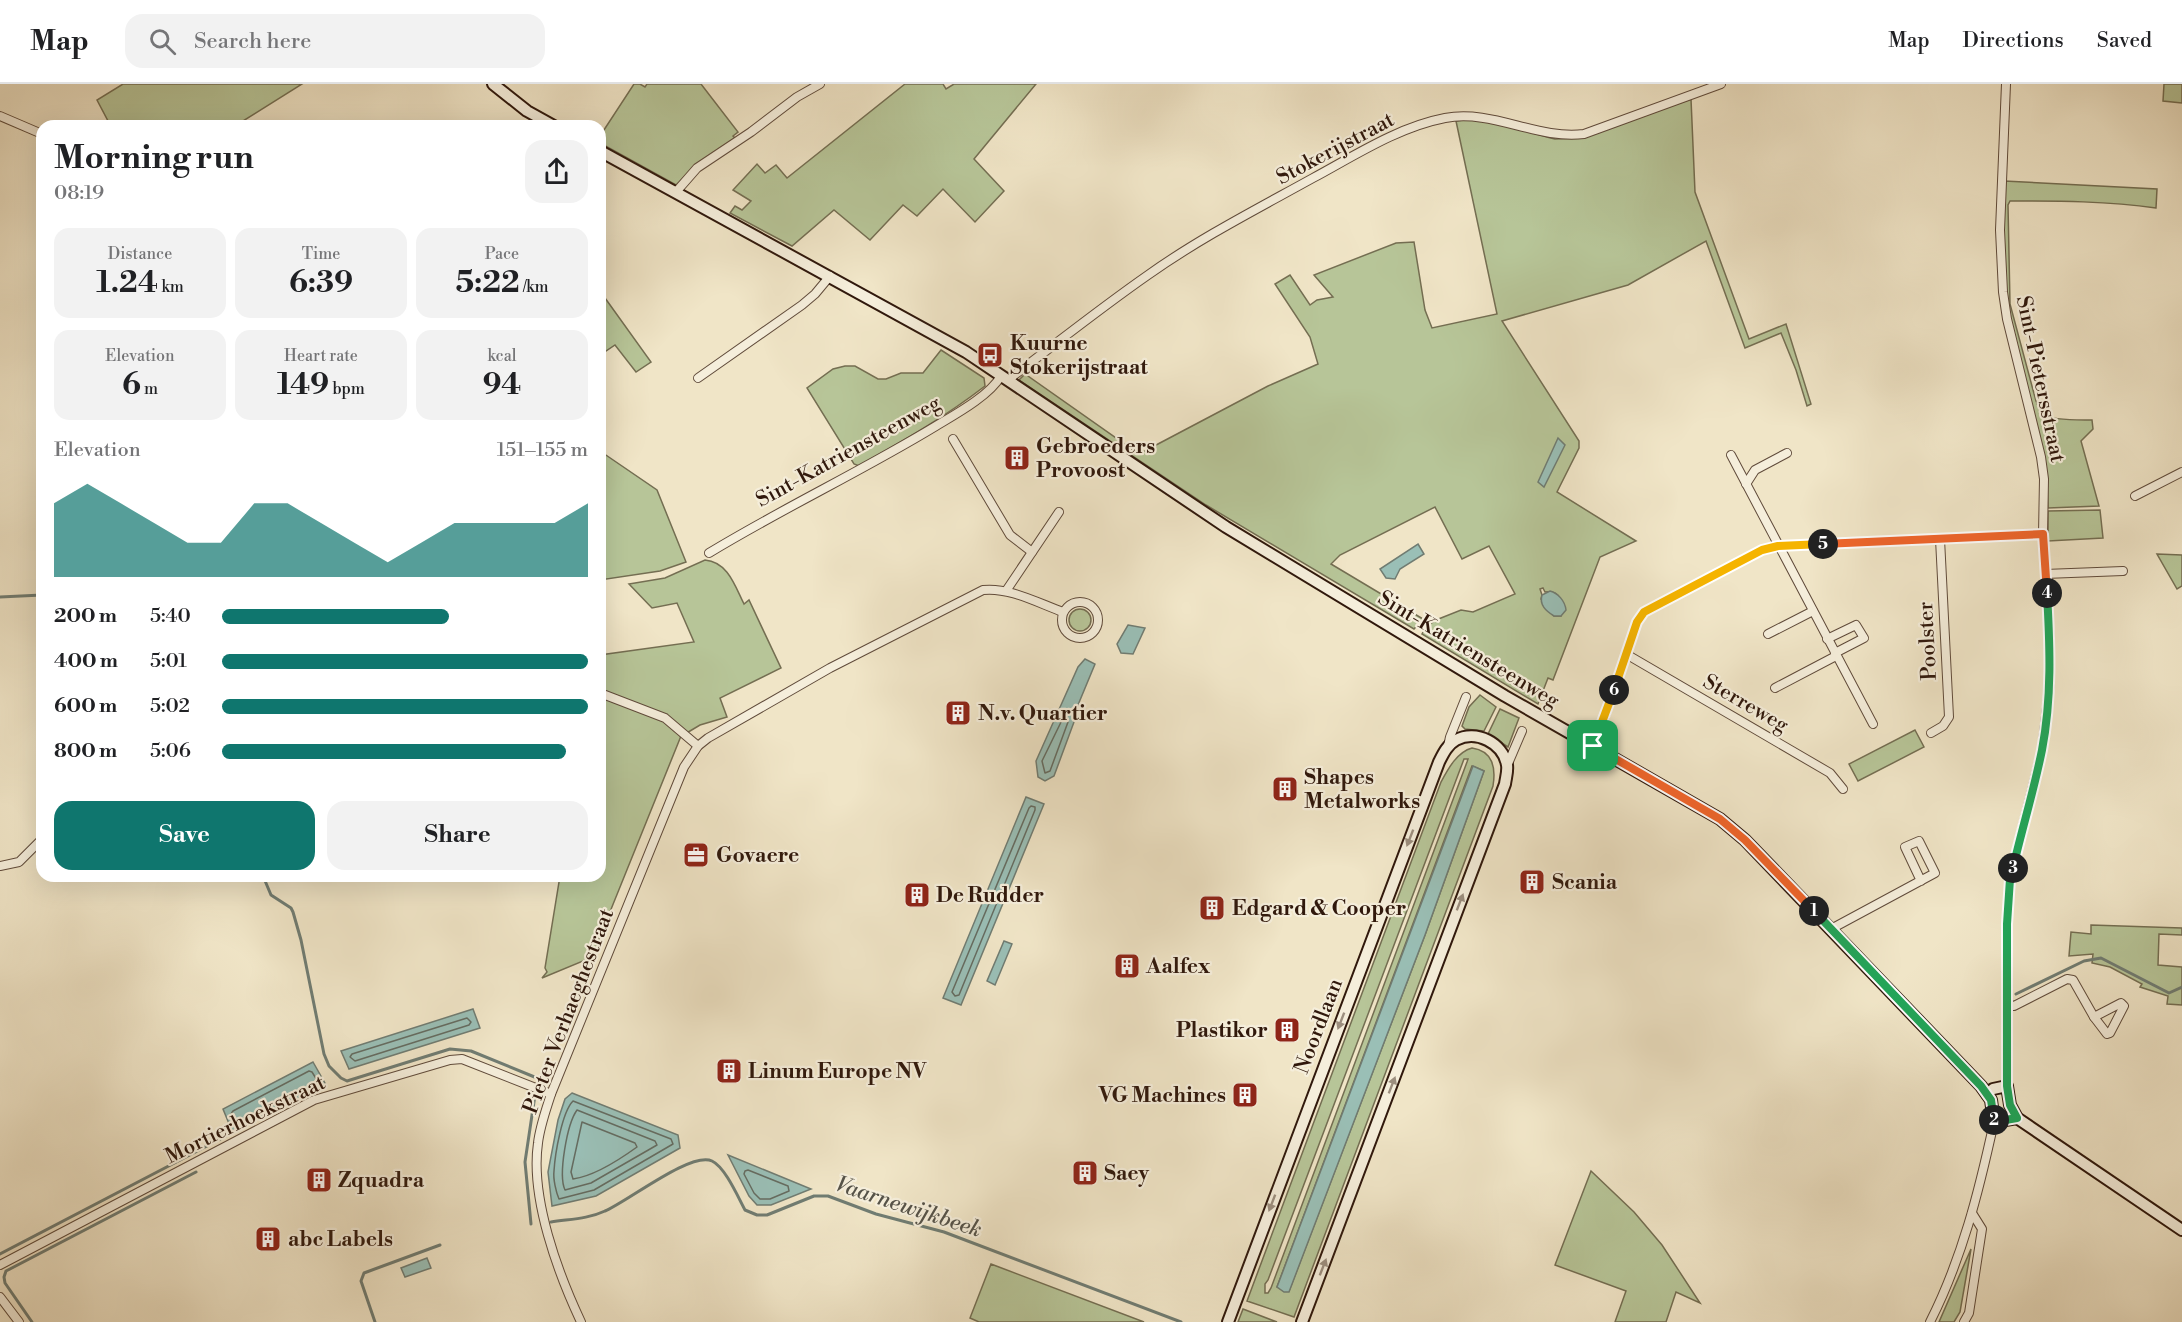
<!DOCTYPE html>
<html lang="en">
<head>
<meta charset="utf-8">
<style>
  body { margin:0; font-family:"Libre Bodoni",serif; background:#f2f2f2; color:#202124; height:100vh; display:flex; flex-direction:column; font-size:22px; white-space:nowrap }
  * { box-sizing:border-box; margin:0 }
  p { font-size:20px; color:#757577 }
  .icon { flex:none; width:33px; height:33px; fill:none; stroke:currentColor; stroke-width:2; stroke-linecap:round; stroke-linejoin:round }
  .map { position:relative; flex:1; overflow:hidden }
  .drawer { position:absolute; left:36px; top:36px; width:570px; height:762px; display:flex; flex-direction:column; background:#fff; border-radius:18px; box-shadow:0 6px 24px #0002 }
  .drawer>* { flex:none }
  .pin { position:absolute; display:grid; place-items:center; width:51px; height:51px; color:#fff; margin:-26px; border-radius:12px; box-shadow:0 3px 9px #0006 }
  .km { position:absolute; width:30px; height:30px; margin:-15px; border-radius:50%; background:#222; color:#fff; font-size:16px; line-height:30px; text-align:center }
  .round { display:grid; place-items:center; flex:none; width:63px; height:63px; border-radius:18px; background:#f2f2f2 }
  .overview { display:flex; align-items:center; justify-content:space-between; height:102px; padding:0 18px }
  h1 { font-size:33px; font-weight:700; line-height:45px }
  .metrics { display:grid; grid-template-columns:repeat(3,1fr); gap:9px; height:102px; padding:6px 18px }
  .metrics div { display:grid; align-content:center; border-radius:15px; background:#f2f2f2; text-align:center }
  .metrics b { font-size:30px; font-weight:700 }
  .metrics small { font-size:16px; font-weight:400 }
  .metrics p { font-size:16px }
  .chart { height:168px; padding:12px 18px }
  .chart p { display:flex; justify-content:space-between }
  .chart svg { width:100%; height:108px; margin-top:6px; fill:#0f766e; opacity:.7 }
  .button { display:flex; gap:12px; margin-top:auto; padding:12px 18px }
  .button a { flex:1; height:69px; border-radius:18px; background:#0f766e; color:#fff; font-size:24px; font-weight:700; line-height:69px; text-align:center }
  .button a+a { background:#f2f2f2; color:#202124 }
  ul { padding:0 18px; list-style:none; font-size:20px }
  li { display:grid; grid-template-columns:96px 72px 1fr; align-items:center; height:45px }
  li i { height:15px; border-radius:8px; background:#0f766e }
  header { display:flex; align-items:center; gap:36px; box-sizing:border-box; height:84px; padding:0 30px; background:#fff; border-bottom:2px solid #e0e0e0 }
  header strong { font-size:28px }
  nav { display:flex; gap:33px; margin-inline-start:auto; font-size:21px }
  .search { width:420px; height:54px; background:#f2f2f2; display:flex; align-items:center; gap:15px; box-sizing:border-box; padding:0 21px; border-radius:18px; color:#757577; font-size:22px }
  .map>svg:first-child { display:block }
  .green { fill:#b7c598; stroke:#746e52; stroke-width:1.5; fill-rule:evenodd }
  .water { fill:#9abfb6; stroke:#707c72; stroke-width:1.5 }
  .lines { fill:none; stroke-linecap:round; stroke-linejoin:round }
  .shore { stroke:#656c61; stroke-width:1.5 }
  .stream { stroke:#707c72; stroke-width:3 }
  .street-casing { stroke:#604b3b; stroke-width:10 }
  .secondary-casing { stroke:#30180c; stroke-width:14 }
  .street { stroke:#f5eedb; stroke-width:8 }
  .secondary { stroke:#f5eedb; stroke-width:10 }
  .oneway { fill:#9c8e7e }
  .split-1-casing { stroke:#fff; stroke-width:12 }
  .split-2-casing { stroke:#fff; stroke-width:12 }
  .split-3-casing { stroke:#fff; stroke-width:12 }
  .split-4-casing { stroke:#fff; stroke-width:12 }
  .split-5-casing { stroke:#fff; stroke-width:12 }
  .split-6-casing { stroke:#fff; stroke-width:12 }
  .split-7-casing { stroke:#fff; stroke-width:12 }
  .split-1 { stroke:#f0652b; stroke-width:8 }
  .split-2 { stroke:#22a559; stroke-width:8 }
  .split-3 { stroke:#22a559; stroke-width:8 }
  .split-4 { stroke:#22a559; stroke-width:8 }
  .split-5 { stroke:#f0652b; stroke-width:8 }
  .split-6 { stroke:#f5b400; stroke-width:8 }
  .split-7 { stroke:#f5b400; stroke-width:8 }
  .labels { text-anchor:middle; stroke-width:4.5; stroke-linejoin:round; paint-order:stroke }
  .street-label { font-size:21px; fill:#30180c; stroke:#f5eedb }
  .poi-label { font-size:21px; font-weight:bold; fill:#30180c; stroke:#f5eedb; text-anchor:start }
  .water-label { font-size:22px; font-style:italic; fill:#555248; stroke:#f5eedb }
</style>
</head>
<body>
<header>
<strong>Map</strong>
<div class="search"><svg class="icon" aria-label="search" viewBox="0 0 24 24"><circle cx="10" cy="10" r="6"/><path d="M15 15l6 6"/></svg>Search here</div>
<nav><a>Map</a><a>Directions</a><a>Saved</a></nav>
</header>
<div class="map">
<svg width="2182" height="1238" viewBox="0 0 2182 1238">
  <rect width="100%" height="100%" fill="#f0e5c7"/>
  <filter id="stains"><feTurbulence type="fractalNoise" baseFrequency=".00333" numOctaves="4"/><feColorMatrix values="0 0 0 0 .2 0 0 0 0 .09 0 0 0 0 .02 0 0 0 .5 -.17"/></filter>
  <radialGradient id="worn" r=".72"><stop offset=".6" stop-color="#630" stop-opacity="0"/><stop offset="1" stop-color="#630" stop-opacity=".3"/></radialGradient>
  <g class="green">
    <path d="M123 0H302L235 42H108V37L97 16Z"/>
    <path d="M634 0H640L645 3 647 0H701L738 48 733 52 736 55 696 82 676 101 600 59V52Z"/>
    <path d="M905 0H943L946 5 954 0H1036L974 75 1004 107 975 138 943 105 917 132 903 121 870 156 834 126 792 162 730 129 735 122 742 126 751 117 733 106 757 80 765 89 776 81 787 94Z"/>
    <path d="M2164 0H2182V19L2163 17Z"/>
    <path d="M1691 15 1695 108 1749 255 1786 240 1811 320 1807 322 1796 286 1781 249 1745 264 1706 157 1628 201 1502 237 1579 357V364L1557 408 1636 457 1600 473 1553 596 1548 594 1538 620 1422 550 1426 543 1436 536 1461 526 1473 528 1515 510 1489 462 1462 475 1435 423 1340 471 1331 480 1423 535 1414 545 1206 421 1019 296 1025 290 1139 370 1268 302 1318 280 1310 253 1275 200 1290 191 1310 221 1317 216 1333 213 1314 191 1396 159 1414 158 1425 226 1432 244 1497 230 1456 37C1489 31 1523 48 1555 55L1580 54ZM1543 504 1545 508C1562 506 1562 519 1561 532H1554L1541 515 1542 511 1540 505Z"/>
    <path d="M2004 97 2157 105 2156 124C2107 117 2059 117 2010 117L2008 121 2010 220 2036 317C2038 321 2040 327 2043 330 2052 337 2081 336 2092 336L2093 345 2081 357 2099 422 2048 424 2047 396 2007 222 2003 130Z"/>
    <path d="M600 207 651 278 636 288 615 261 600 271Z"/>
    <path d="M941 266 984 294 985 302C945 333 903 357 859 382L854 380 807 304 833 285 845 282H855L878 295H886L901 289H923Z"/>
    <path d="M600 367 657 406 686 478 660 487 600 496Z"/>
    <path d="M2100 426 2103 454 2048 457V427Z"/>
    <path d="M2157 470 2182 471V502L2177 505Z"/>
    <path d="M705 476C728 478 735 502 744 520L749 516 781 584 720 614 727 633 700 641 685 650 665 634 600 609V571L694 558 677 519 652 524 629 500 665 494Z"/>
    <circle cx="1080" cy="536" r="11"/>
    <path d="M1480 611 1496 623 1484 647 1465 645 1462 642 1469 623Z"/>
    <path d="M600 613 664 637 681 652 595 865 588 875 542 894 547 888 545 884 560 792H600Z"/>
    <path d="M1500 625 1519 634 1508 663 1488 650Z"/>
    <path d="M1915 646 1924 663 1858 697 1849 680Z"/>
    <path d="M1472 664C1493 667 1496 684 1493 702L1294 1233 1247 1217 1441 698C1448 685 1457 668 1472 664ZM1464 675H1468L1467 678 1271 1204 1268 1209H1265V1200L1268 1196ZM1472 682 1484 687 1425 851 1289 1207H1284L1277 1203Z"/>
    <path d="M2091 841 2182 844V851L2159 850 2158 881 2182 883V921L2167 920 2168 912 2140 903 2142 900 2110 883 2092 879 2093 870 2069 872 2071 848 2091 850Z"/>
    <path d="M1591 1087 1634 1128 1662 1161 1700 1219 1676 1208 1666 1238H1615L1626 1207 1555 1181Z"/>
    <path d="M1971 1165 1960 1228 1954 1238H1939Z"/>
    <path d="M991 1180 1144 1238H979L970 1234Z"/>
    <path d="M1243 1225 1277 1238H1238Z"/>
  </g>
  <g class="water">
    <path d="M1558 354 1565 361 1544 403 1538 398Z"/>
    <path d="M1418 460 1424 470 1400 485 1395 495 1386 494 1380 485Z"/>
    <path d="M1550 507C1558 509 1565 517 1566 526L1561 532H1554C1546 527 1539 521 1542 511Z"/>
    <path d="M1128 541 1145 544 1133 570 1121 569 1117 560Z"/>
    <path d="M1085 575 1095 580 1073 633 1074 638 1054 692 1045 697 1038 693 1036 677 1078 583Z"/>
    <path d="M1473 682 1484 687 1425 851 1289 1208H1284L1277 1203Z"/>
    <path d="M1026 713 1044 720 961 921 943 914Z"/>
    <path d="M1004 857 1012 860 995 901 987 897Z"/>
    <path d="M473 925 480 944 349 985 341 967Z"/>
    <path d="M313 978 326 1001 232 1047 223 1025Z"/>
    <path d="M572 1009 678 1051 680 1064 596 1112 552 1122 548 1088 558 1036 565 1015Z"/>
    <path d="M728 1071 811 1105 771 1121H757L749 1112Z"/>
    <path d="M427 1174 431 1184 405 1193 401 1184Z"/>
  </g>
  <g class="lines">
    <g class="shore">
      <path d="M1064 632 1067 634 1068 638 1050 687 1045 689 1042 677Z"/>
      <path d="M1031 722 1035 723V726L959 911 955 912 952 908 1029 724Z"/>
      <path d="M467 934 471 938 469 941 355 977 350 973 352 970Z"/>
      <path d="M309 987 312 988 317 996 315 1000 238 1037 234 1036 231 1030 233 1027Z"/>
      <path d="M573 1017 671 1055 673 1060 594 1106 559 1115C556 1108 553 1095 554 1087 555 1070 562 1028 573 1017Z"/>
      <path d="M577 1026 655 1057 657 1061 591 1099 565 1106C558 1091 567 1040 577 1026Z"/>
      <path d="M582 1038 635 1059 637 1063C619 1076 595 1092 573 1095L571 1088Z"/>
      <path d="M748 1086 788 1102 789 1107 770 1115H760L754 1109 744 1090 745 1087Z"/>
    </g>
    <g class="stream">
      <path d="M0 513 42 511"/>
      <path d="M263 792 271 811 291 824 293 828 301 856 324 970 329 982 341 994 347 997 450 965 471 967 537 994"/>
      <path d="M2016 910 2084 877 2101 874 2169 909 2182 903"/>
      <path d="M551 1138C570 1135 588 1135 605 1127 627 1118 691 1067 712 1077 725 1083 738 1113 745 1126L757 1131H767L814 1112H828L876 1130 944 1148 1181 1238"/>
      <path d="M531 1140 525 1078 535 1011"/>
      <path d="M0 1170 230 1050"/>
      <path d="M32 1238 5 1199 4 1193 6 1187 196 1088"/>
      <path d="M375 1238 361 1197 364 1189 440 1161"/>
    </g>
    <g class="street-casing">
      <g id="street">
        <path d="M2006 0 2000 146 2003 208 2007 235 2041 373 2044 395 2043 450 2050 561V598L2042 666 2010 794 2007 839V1002"/>
        <path d="M0 32 42 50"/>
        <path d="M676 108 697 84 751 48 797 13 820 0"/>
        <path d="M698 294 802 221 815 210 830 192"/>
        <path d="M1009 297 1013 292C1058 258 1102 223 1148 191 1200 154 1257 125 1313 94 1354 72 1398 43 1445 34 1493 25 1537 56 1584 50L1721 0"/>
        <path d="M953 355 1010 451 1032 468"/>
        <path d="M1731 371 1873 640"/>
        <path d="M1746 400 1755 386 1787 369"/>
        <path d="M2135 412 2182 388"/>
        <path d="M709 469C783 424 862 387 936 342 956 330 989 312 1001 292"/>
        <path d="M2045 490 2123 487"/>
        <path d="M1006 507 1059 428"/>
        <circle cx="1080" cy="536" r="18"/>
        <path d="M1768 550 1813 527"/>
        <path d="M1827 555 1856 541 1864 554 1835 569"/>
        <path d="M1626 570 1830 689 1843 705"/>
        <path d="M1775 604 1836 572"/>
        <path d="M600 609 665 634 698 662"/>
        <path d="M1931 649 1943 642 1949 633 1940 455"/>
        <path d="M1448 662 1450 653 1466 613"/>
        <path d="M1593 662 1597 655 1637 538 1644 528 1762 466 1778 462 2043 450"/>
        <path d="M1507 682 1522 647"/>
        <path d="M0 782 19 778 42 755"/>
        <path d="M1831 845 1935 789 1919 757 1905 763 1921 797"/>
        <path d="M2121 919 2124 922 2110 949 2107 950 2094 933Z"/>
        <path d="M2007 921 2014 922 2067 895 2073 896 2094 933"/>
        <path d="M0 1181 314 1016 450 976 462 975 551 1010"/>
        <path d="M0 1213 19 1238"/>
        <path d="M581 1238C558 1189 530 1114 538 1059 540 1042 546 1026 551 1010L684 683 698 662 708 654 830 584 983 506C1009 503 1038 519 1063 528"/>
        <path d="M1930 1238C1962 1175 1979 1107 1994 1038"/>
        <path d="M1964 1238 1969 1229 1982 1145 1972 1129"/>
      </g>
    </g>
    <g class="secondary-casing">
      <g id="secondary">
        <path d="M493 0 527 27 554 42"/>
        <path d="M600 67 966 268 1226 443 1505 612 1720 735 1745 756 1981 1002 1991 1016 1994 1038 2017 1034"/>
        <path d="M1987 1010 1993 1005 2007 1002 2010 1021 2017 1034 2182 1146"/>
        <path d="M1228 1238 1439 678C1443 670 1447 661 1456 656 1476 645 1503 659 1507 681 1508 687 1506 693 1505 700L1302 1238"/>
      </g>
    </g>
    <use href="#street" class="street"/>
    <use href="#secondary" class="secondary"/>
  </g>
  <defs><path id="oneway-solid" d="M-6-.8H1V-3.2L6.5 0L1 3.2V.8H-6Z" transform="scale(1.5)"/></defs>
  <g class="oneway">
    <use href="#oneway-solid" transform="translate(1410 754) rotate(111)"/>
    <use href="#oneway-solid" transform="translate(1460 818) rotate(-69)"/>
    <use href="#oneway-solid" transform="translate(1341 937) rotate(111)"/>
    <use href="#oneway-solid" transform="translate(1392 1001) rotate(-69)"/>
    <use href="#oneway-solid" transform="translate(1272 1119) rotate(111)"/>
    <use href="#oneway-solid" transform="translate(1323 1183) rotate(-69)"/>
  </g>
  <g class="lines">
    <g class="split-1-casing">
      <path id="split-1" d="M1593 662 1720 735 1745 756 1814 827"/>
    </g>
    <g class="split-2-casing">
      <path id="split-2" d="M1814 827 1981 1002 1991 1016 1994 1036"/>
    </g>
    <g class="split-3-casing">
      <path id="split-3" d="M1994 1036V1038L2017 1034 2010 1021 2007 1002V840L2010 795 2013 784"/>
    </g>
    <g class="split-4-casing">
      <path id="split-4" d="M2013 784C2022 745 2034 706 2042 666 2052 614 2050 562 2047 509"/>
    </g>
    <g class="split-5-casing">
      <path id="split-5" d="M1823 460 2043 450 2047 509"/>
    </g>
    <g class="split-6-casing">
      <path id="split-6" d="M1614 606 1637 538 1644 528 1762 466 1778 462 1823 460"/>
    </g>
    <g class="split-7-casing">
      <path id="split-7" d="M1593 662 1614 606"/>
    </g>
    <use href="#split-1" class="split-1"/>
    <use href="#split-2" class="split-2"/>
    <use href="#split-3" class="split-3"/>
    <use href="#split-4" class="split-4"/>
    <use href="#split-5" class="split-5"/>
    <use href="#split-6" class="split-6"/>
    <use href="#split-7" class="split-7"/>
  </g>
  <defs>
    <g id="bus-square" transform="scale(1.35)"><rect x="-9" y="-9" width="18" height="18" rx="4" fill="#8f2418" stroke="#f5eedb"/><path d="M-5-6H5V4H4V6H2V4H-2V6H-4V4H-5ZM-3.5-4V0h7V-4ZM-3.5 1.2v1.5H-2V1.2ZM2 1.2v1.5H3.5V1.2Z" fill="#fff"/></g>
    <g id="building-square" transform="scale(1.35)"><rect x="-9" y="-9" width="18" height="18" rx="4" fill="#8f2418" stroke="#f5eedb"/><path d="M-4-6H4V6H1V3H-1V6H-4ZM-2.5-4.3h1.7v1.8h-1.7ZM.8-4.3h1.7v1.8H.8ZM-2.5-1h1.7V.8h-1.7ZM.8-1h1.7V.8H.8Z" fill="#fff"/></g>
    <g id="office-square" transform="scale(1.35)"><rect x="-9" y="-9" width="18" height="18" rx="4" fill="#8f2418" stroke="#f5eedb"/><path d="M-6-3h4V-5.5h4V-3h4V5H-6ZM-1-4.5V-3h2v-1.5ZM-6 0V1H6V0Z" fill="#fff"/></g>
  </defs>
  <g fill-rule="evenodd">
    <use href="#bus-square" x="990" y="271"/>
    <use href="#building-square" x="1017" y="374"/>
    <use href="#building-square" x="958" y="629"/>
    <use href="#building-square" x="1285" y="705"/>
    <use href="#office-square" x="696" y="771"/>
    <use href="#building-square" x="1532" y="798"/>
    <use href="#building-square" x="917" y="811"/>
    <use href="#building-square" x="1212" y="824"/>
    <use href="#building-square" x="1127" y="882"/>
    <use href="#building-square" x="1287" y="946"/>
    <use href="#building-square" x="729" y="987"/>
    <use href="#building-square" x="1245" y="1011"/>
    <use href="#building-square" x="1085" y="1089"/>
    <use href="#building-square" x="319" y="1096"/>
    <use href="#building-square" x="268" y="1155"/>
  </g>
  <g class="labels">
    <g class="street-label">
      <text transform="translate(1335 64) rotate(-28)" y="7">Stokerijstraat</text>
      <text transform="translate(2041 295) rotate(78)" y="7">Sint-Pietersstraat</text>
      <text transform="translate(848 367) rotate(-29)" y="7">Sint-Katriensteenweg</text>
      <text transform="translate(1927 557) rotate(-93)" y="7">Poolster</text>
      <text transform="translate(1469 565) rotate(31)" y="7">Sint-Katriensteenweg</text>
      <text transform="translate(1746 619) rotate(30)" y="7">Sterreweg</text>
      <text transform="translate(568 927) rotate(-69)" y="7">Pieter Verhaeghestraat</text>
      <text transform="translate(1318 942) rotate(-69)" y="7">Noordlaan</text>
      <text transform="translate(245 1035) rotate(-26)" y="7">Mortierhoekstraat</text>
    </g>
    <g class="poi-label">
      <text x="1010" y="266">Kuurne<tspan x="1010" dy="24">Stokerijstraat</tspan></text>
      <text x="1036" y="369">Gebroeders<tspan x="1036" dy="24">Provoost</tspan></text>
      <text x="978" y="636">N.v. Quartier</text>
      <text x="1304" y="700">Shapes<tspan x="1304" dy="24">Metalworks</tspan></text>
      <text x="716" y="778">Govaere</text>
      <text x="1552" y="805">Scania</text>
      <text x="936" y="818">De Rudder</text>
      <text x="1232" y="831">Edgard &amp; Cooper</text>
      <text x="1146" y="889">Aalfex</text>
      <text x="1268" y="953" text-anchor="end">Plastikor</text>
      <text x="748" y="994">Linum Europe NV</text>
      <text x="1226" y="1018" text-anchor="end">VG Machines</text>
      <text x="1104" y="1096">Saey</text>
      <text x="338" y="1103">Zquadra</text>
      <text x="288" y="1162">abc Labels</text>
    </g>
    <g class="water-label">
      <text transform="translate(909 1122) rotate(18)" y="8">Vaarnewijkbeek</text>
    </g>
  </g>
  <rect width="100%" height="100%" filter="url(#stains)"/>
  <rect width="100%" height="100%" fill="url(#worn)"/>
</svg>
<div class="pin" style="left:1593px;top:662px;background:#1e9e55"><svg class="icon" aria-label="arrive" viewBox="0 0 24 24"><path d="M6 21V4h12l-3 4 3 4H6"/></svg></div>
<b class="km" style="left:1814px;top:827px">1</b>
<b class="km" style="left:1994px;top:1036px">2</b>
<b class="km" style="left:2013px;top:784px">3</b>
<b class="km" style="left:2047px;top:509px">4</b>
<b class="km" style="left:1823px;top:460px">5</b>
<b class="km" style="left:1614px;top:606px">6</b>
<section class="drawer">
<div class="overview"><div><h1>Morning run</h1><p>08:19</p></div><a class="round"><svg class="icon" aria-label="share" viewBox="0 0 24 24"><path d="M12 15V3M7 8l5-5 5 5M5 13v7h14v-7"/></svg></a></div>
<div class="metrics">
<div><p>Distance</p><b>1.24<small> km</small></b></div>
<div><p>Time</p><b>6:39</b></div>
<div><p>Pace</p><b>5:22<small> /km</small></b></div>
</div>
<div class="metrics">
<div><p>Elevation</p><b>6<small> m</small></b></div>
<div><p>Heart rate</p><b>149<small> bpm</small></b></div>
<div><p>kcal</p><b>94</b></div>
</div>
<div class="chart"><p><span>Elevation</span>151–155 m</p>
<svg viewBox="0 0 160 44" preserveAspectRatio="none"><path d="M0 44V14L10 6L20 14L30 22L40 30L50 30L60 14L70 14L80 22L90 30L100 38L110 30L120 22L130 22L140 22L150 22L160 14V44z"/></svg>
</div>
<ul>
<li><b>200 m</b>5:40<i style="width:62%"></i></li>
<li><b>400 m</b>5:01<i style="width:100%"></i></li>
<li><b>600 m</b>5:02<i style="width:100%"></i></li>
<li><b>800 m</b>5:06<i style="width:94%"></i></li>
</ul>
<div class="button"><a>Save</a><a>Share</a></div>
</section>
</div>
</body>
</html>
